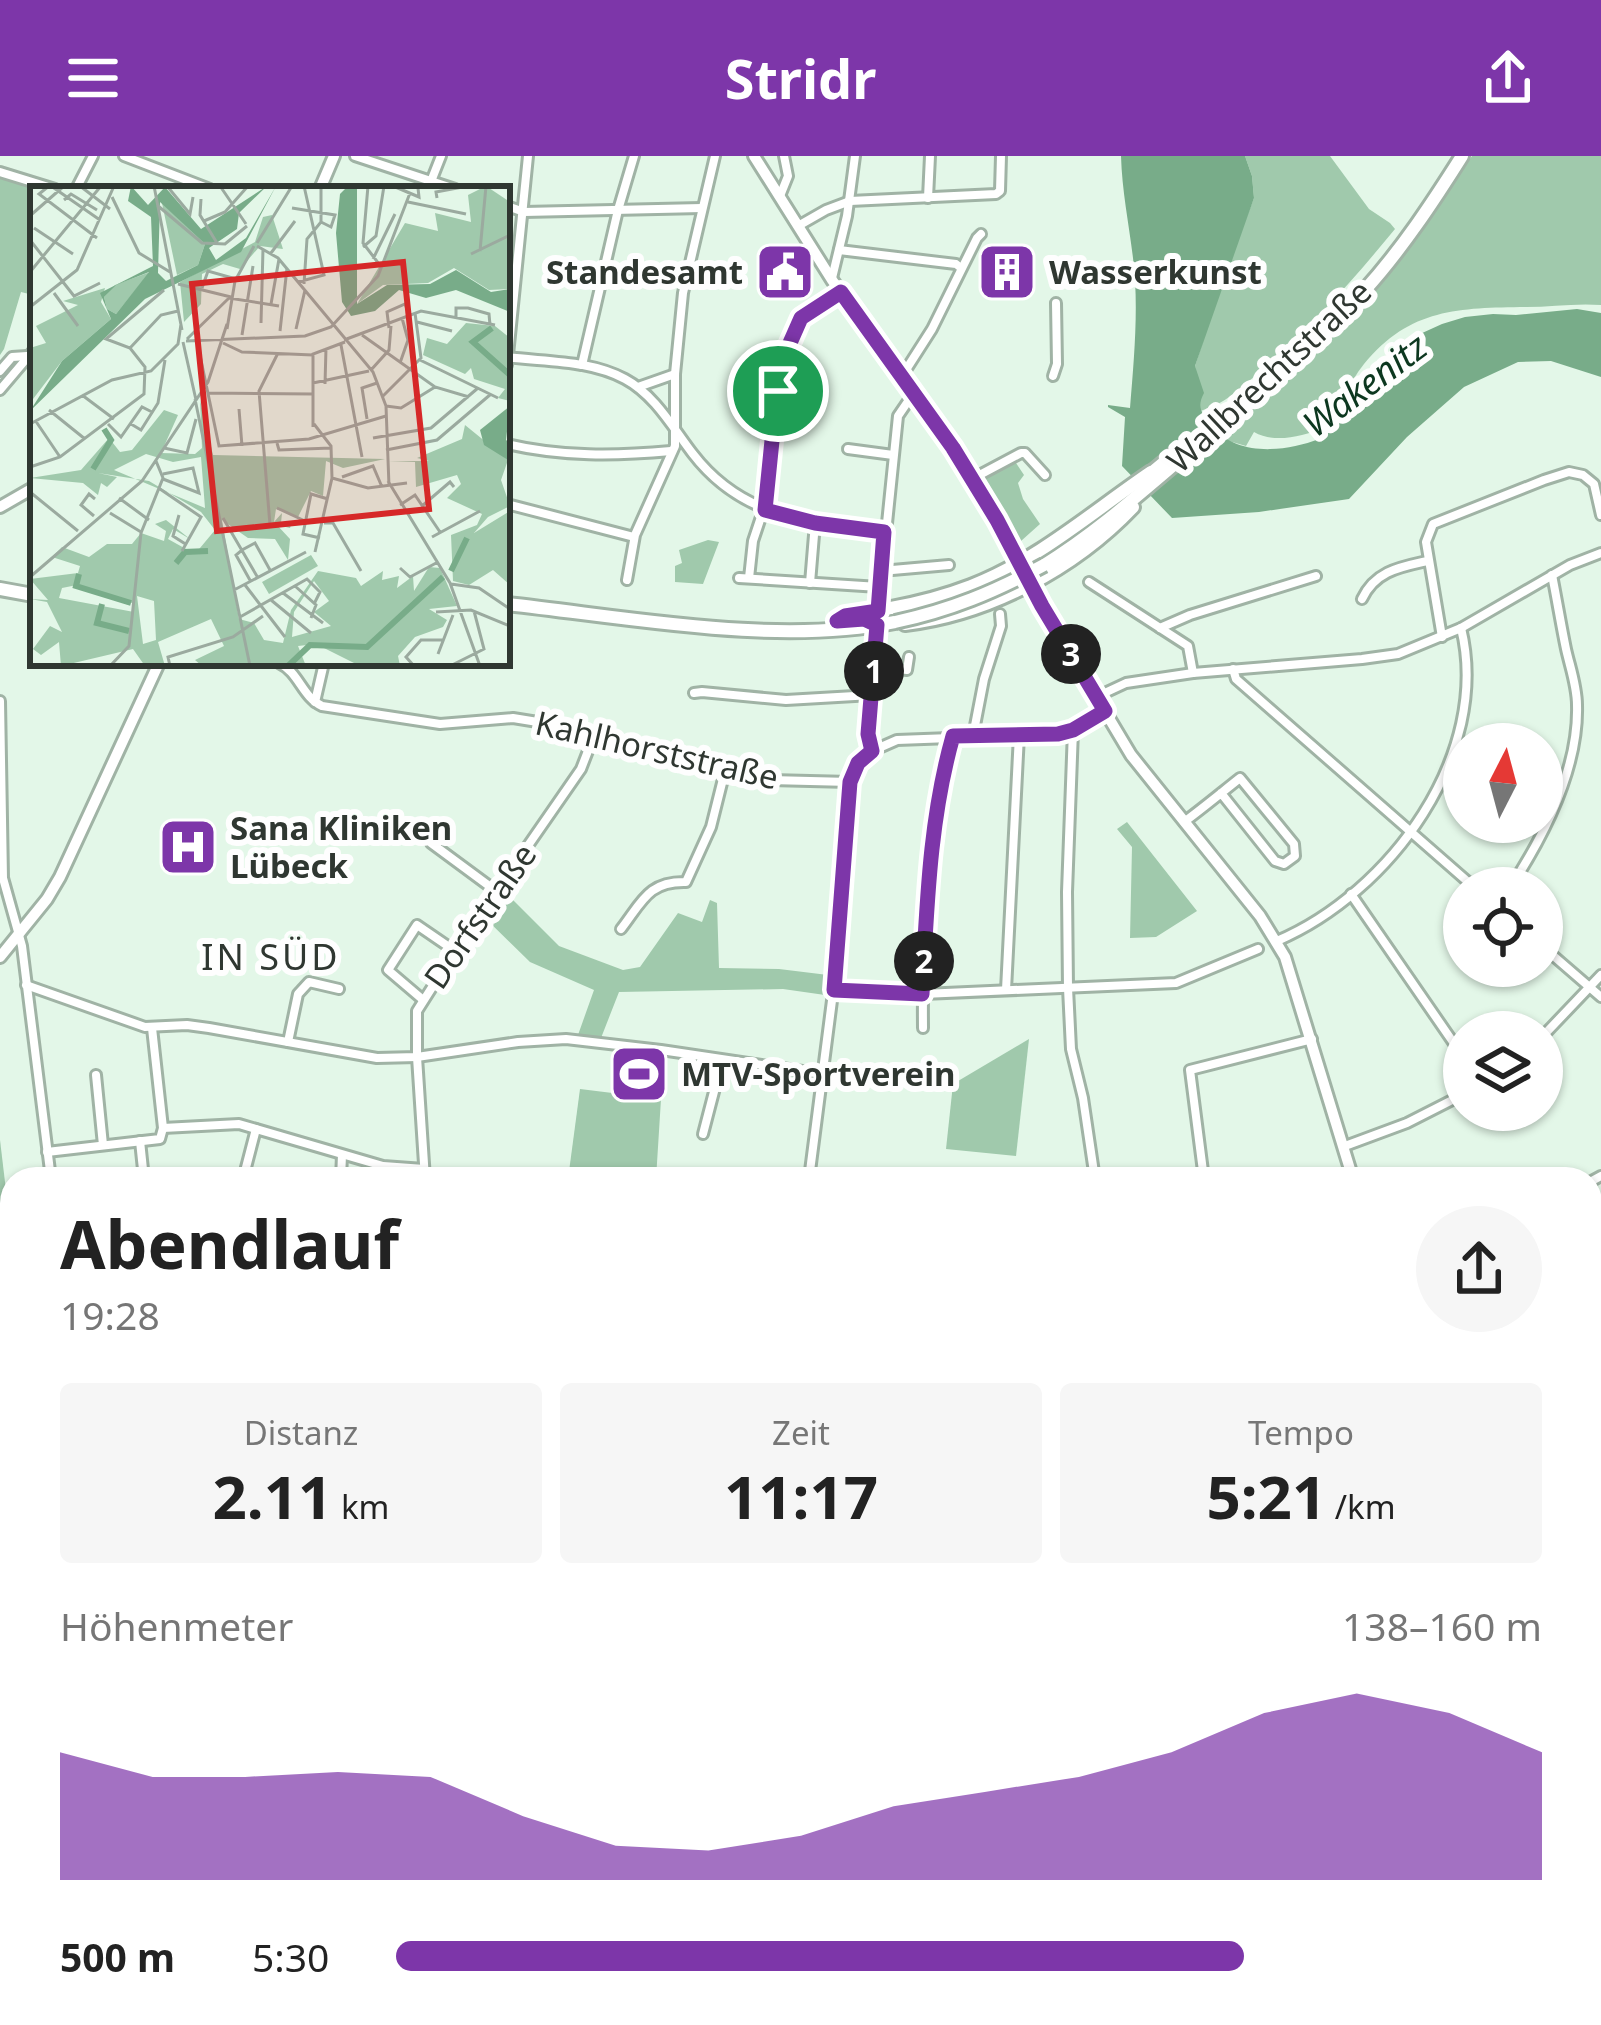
<!DOCTYPE html>
<html lang="de">
<head>
<meta charset="utf-8">
<style>
  body { margin:0; font-family:"Noto Sans",sans-serif; background:#f6f6f6; color:#222; height:100vh; display:flex; flex-direction:column; font-size:45px; white-space:nowrap }
  * { box-sizing:border-box; margin:0 }
  p { font-size:39px; color:#767676 }
  .icon { flex:none; width:66px; height:66px; fill:none; stroke:currentColor; stroke-width:2; stroke-linecap:round; stroke-linejoin:round }
  .map { position:relative; flex:1; overflow:hidden }
  .sheet { position:absolute; left:0px; top:1011px; width:1602px; height:858px; display:flex; flex-direction:column; background:#fff; border-radius:36px 36px 0 0; box-shadow:0 3px 9px #0004 }
  .sheet>* { flex:none }
  .needle { width:78px; rotate:6deg }
  .controls { position:absolute; left:1443px; top:567px; display:grid; gap:24px }
  .controls a { display:grid; place-items:center; width:120px; height:120px; border-radius:50%; background:#fff; box-shadow:0 3px 9px #0004; font-size:60px }
  .pin { position:absolute; display:grid; place-items:center; width:102px; height:102px; color:#fff; margin:-51px; border:6px solid #fff; border-radius:50%; box-shadow:0 3px 12px #0007 }
  .km { position:absolute; width:60px; height:60px; margin:-30px; border-radius:50%; background:#222; color:#fff; font-size:33px; line-height:60px; text-align:center }
  .round { display:grid; place-items:center; flex:none; width:126px; height:126px; border-radius:63px; background:#f6f6f6 }
  .headline { display:flex; align-items:center; justify-content:space-between; height:204px; padding:0 60px }
  h1 { font-size:66px; font-weight:700; line-height:90px }
  .figures { display:grid; grid-template-columns:repeat(3,1fr); gap:18px; height:204px; padding:12px 60px }
  .figures div { display:grid; align-content:center; border-radius:12px; background:#f6f6f6; text-align:center }
  .figures b { font-size:60px; font-weight:700 }
  .figures small { font-size:33px; font-weight:400 }
  .figures p { font-size:33px }
  .chart { height:336px; padding:24px 60px }
  .chart p { display:flex; justify-content:space-between }
  .chart svg { width:100%; height:216px; margin-top:12px; fill:#7d36a9; opacity:.7 }
  ul { padding:0 60px; list-style:none; font-size:39px }
  li { display:grid; grid-template-columns:192px 144px 1fr; align-items:center; height:90px }
  li i { height:30px; border-radius:15px; background:#7d36a9 }
  header { display:flex; justify-content:space-between; align-items:center; height:156px; padding:0 60px; background:#7d36a9; color:#fff; font-size:54px; font-weight:700 }
  .map>svg:first-child { display:block }
  .green { fill:#a0c9ac }
  .water { fill:#78ac89 }
  .lines { fill:none; stroke-linecap:round; stroke-linejoin:round }
  .stream { stroke:#78ac89; stroke-width:3 }
  .street-casing { stroke:#a0b3a5; stroke-width:14 }
  .secondary-casing { stroke:#a0b3a5; stroke-width:16 }
  .primary-casing { stroke:#a0b3a5; stroke-width:18 }
  .street { stroke:#fff; stroke-width:8 }
  .secondary { stroke:#fff; stroke-width:10 }
  .primary { stroke:#fff; stroke-width:12 }
  .rail { stroke:#6b776e; stroke-width:3; stroke-dasharray:6 12; stroke-linecap:butt }
  .primary-bridge-casing { stroke:#a0b3a5; stroke-width:18; stroke-linecap:butt }
  .primary-bridge { stroke:#fff; stroke-width:12 }
  .route-casing { stroke:#fff; stroke-width:24 }
  .route { stroke:#7d36a9; stroke-width:15 }
  .labels { text-anchor:middle; stroke-width:12; stroke-linejoin:round; paint-order:stroke }
  .poi-label { font-size:33px; font-weight:bold; fill:#2f3731; stroke:#fefefe; text-anchor:start }
  .street-label { font-size:33px; fill:#2f3731; stroke:#fefefe }
  .water-label { font-size:36px; font-style:italic; fill:#0c371f; stroke:#fefefe }
  .neighbourhood-label { font-size:36px; letter-spacing:3px; fill:#2f3731; stroke:#fefefe }
  .inset-river { fill:none; stroke:#78ac89; stroke-width:6 }
  .inset-road { fill:none; stroke:#9baa9f; stroke-width:3 }
  .view { fill:#d62828; fill-opacity:0.15; stroke:#d62828; stroke-width:6 }
  .inset-edge { fill:none; stroke:#2f3731; stroke-width:6 }
</style>
</head>
<body>
<header><svg class="icon" aria-label="menu" viewBox="0 0 24 24"><path d="M4 6h16M4 12h16M4 18h16"/></svg>Stridr<svg class="icon" aria-label="share" viewBox="0 0 24 24"><path d="M12 15V3M7 8l5-5 5 5M5 13v7h14v-7"/></svg></header>
<div class="map">
<svg width="1601" height="1869" viewBox="0 0 1601 1869">
  <rect width="100%" height="100%" fill="#e3f7e8"/>
  <g class="green">
    <path d="M1245 0H1330L1369 53 1390 67 1395 73C1353 124 1311 172 1261 215 1240 232 1226 248 1200 255L1195 210 1226 114 1254 42 1252 20Z"/>
    <path d="M1472 0H1601V149C1575 147 1551 151 1526 151 1459 152 1410 152 1364 208 1348 227 1341 254 1324 272 1302 280 1275 288 1254 276L1246 290 1222 283 1220 280C1274 234 1328 189 1375 135 1412 94 1441 46 1472 0Z"/>
    <path d="M0 22 37 33H33V139L21 136 4 193 0 199Z"/>
    <path d="M1014 304 1024 319 1018 327 1023 343 1040 368 1021 385 986 324 987 321Z"/>
    <path d="M708 384 719 386 703 428 675 426V410L682 407 679 394Z"/>
    <path d="M1127 666 1197 755 1156 781 1130 782 1132 691 1117 673Z"/>
    <path d="M502 733 559 790 623 814 640 811 678 757 702 766 710 744 717 747 719 812 779 813 828 819 825 839 783 833 619 836 601 882 578 879 594 834 530 806 483 760Z"/>
    <path d="M1029 883 1016 1000 946 993 953 928Z"/>
    <path d="M580 933 661 943 656 1023H568Z"/>
    <path d="M0 984 12 1085V1233L8 1231 0 1217Z"/>
    <path d="M0 1306 12 1308V1674H9L0 1607Z"/>
    <path d="M1590 1508 1601 1510V1709L1592 1714Z"/>
    <path d="M0 1693 12 1771V1857H25L27 1869H3L0 1861Z"/>
    <path d="M143 1857H394L402 1864 409 1865 412 1857H460L453 1869H224L220 1862 213 1860 192 1864V1869H160Z"/>
    <path d="M1312 1857H1396L1402 1869H1323Z"/>
  </g>
  <path class="water" d="M1121 0H1245L1252 20 1254 42 1195 210 1204 237C1196 252 1202 257 1212 270 1237 301 1285 296 1319 283L1409 183 1442 168 1465 161 1493 158 1516 159 1577 153 1601 157V221L1551 205 1518 206 1464 231 1407 281 1349 343 1259 356 1172 362 1122 310 1125 261 1108 251V249L1130 252C1134 203 1139 150 1133 102 1129 68 1122 35 1121 0Z"/>
  <g class="lines">
    <g class="stream">
      <path d="M0 1380V1381"/>
      <path d="M0 1556 12 1653"/>
      <path d="M1590 1636 1601 1632"/>
      <path d="M39 1857 41 1869"/>
    </g>
    <g class="street-casing">
      <g id="street">
        <path d="M124 0 210 33"/>
        <path d="M355 0 455 33"/>
        <path d="M0 16 55 33"/>
        <path d="M76 33 93 0"/>
        <path d="M428 33 441 0"/>
        <path d="M780 40 788 20 784 0"/>
        <path d="M928 42 930 0"/>
        <path d="M507 50 524 56 702 52"/>
        <path d="M798 70 826 54 850 45 996 38 1000 35 1001 0"/>
        <path d="M839 94 956 108 961 112"/>
        <path d="M832 122 847 60 855 0"/>
        <path d="M507 201C546 206 590 204 625 223 655 239 673 272 693 298 743 363 809 366 884 376"/>
        <path d="M507 209 528 0"/>
        <path d="M582 209 618 54 634 0"/>
        <path d="M0 215 12 201 27 200"/>
        <path d="M902 220 932 173 977 82 981 78"/>
        <path d="M1053 220 1057 208 1056 147"/>
        <path d="M638 231 675 218"/>
        <path d="M0 234 33 195"/>
        <path d="M507 288C562 301 616 300 671 295"/>
        <path d="M848 293 893 299"/>
        <path d="M972 323 1021 297H1025L1045 319"/>
        <path d="M507 348 634 381"/>
        <path d="M881 415 949 409"/>
        <path d="M739 422 879 431"/>
        <path d="M749 422 753 385 768 340 775 255 786 197 801 162 841 136"/>
        <path d="M627 424 635 379 675 290V218L683 137 715 0"/>
        <path d="M1089 426 1188 490 1193 517"/>
        <path d="M810 427 815 367"/>
        <path d="M1362 443C1375 415 1400 411 1427 405"/>
        <path d="M878 455 898 260 913 238"/>
        <path d="M1160 472 1190 459 1316 420"/>
        <path d="M1442 481 1426 386 1433 368 1544 324 1569 316 1583 319 1594 328 1601 359"/>
        <path d="M279 507C299 516 302 541 322 550L440 568 513 562 550 568 623 592 770 624 850 626"/>
        <path d="M875 510 907 514 909 501"/>
        <path d="M1233 513 1236 523 1475 732"/>
        <path d="M694 537 702 536 786 544 872 539"/>
        <path d="M1096 541 1126 527 1193 517 1362 503 1398 498 1461 472 1570 409 1601 397"/>
        <path d="M0 545 3 722 22 790 51 1023"/>
        <path d="M315 546 324 507"/>
        <path d="M1073 574 1067 736 1068 832 1071 893 1083 942 1095 1023"/>
        <path d="M973 580 984 523 1001 470 1000 458"/>
        <path d="M872 595 868 578 877 469"/>
        <path d="M1184 666C1203 652 1221 637 1240 622L1294 688 1295 700 1284 708 1275 705 1221 637"/>
        <path d="M431 687 496 735"/>
        <path d="M1510 732C1544 680 1579 613 1577 549 1577 530 1570 511 1566 493 1561 469 1557 444 1552 419"/>
        <path d="M1351 738 1464 902"/>
        <path d="M621 773C642 746 648 725 686 726L711 671 725 615"/>
        <path d="M1277 785C1390 737 1492 598 1461 472"/>
        <path d="M1542 790 1601 841"/>
        <path d="M26 829 145 871 187 869 209 872 377 902 417 901 518 886 566 883 661 894 823 918"/>
        <path d="M834 834 923 838 1176 827 1258 793"/>
        <path d="M1006 834 1019 579"/>
        <path d="M422 843 388 814 417 769 455 795"/>
        <path d="M923 872C922 774 928 676 953 580"/>
        <path d="M1542 881 1601 819"/>
        <path d="M288 886 298 838 309 826 339 833"/>
        <path d="M96 919 103 989"/>
        <path d="M163 972 239 968 383 1010 424 1013"/>
        <path d="M703 978 722 905"/>
        <path d="M140 985 144 1023"/>
        <path d="M1345 990 1407 967 1464 938"/>
        <path d="M47 996 160 983 163 972 152 872"/>
        <path d="M243 1023 256 973"/>
        <path d="M341 1023 342 999"/>
        <path d="M425 1023 417 901V855L455 795 581 613 593 582"/>
        <path d="M809 1023 838 798 848 639 858 607 872 595 897 584 1058 578 1079 572 1105 555"/>
        <path d="M1204 1023 1190 914 1312 883"/>
        <path d="M1590 1026 1601 1020"/>
        <path d="M1590 1185 1601 1205"/>
        <path d="M1590 1291 1601 1288"/>
        <path d="M1590 1396 1601 1394"/>
        <path d="M1590 1819 1601 1813"/>
        <path d="M93 1857 98 1869"/>
        <path d="M652 1857 664 1865"/>
        <path d="M1449 1857 1457 1869"/>
        <path d="M1559 1857 1565 1869"/>
        <path d="M399 1861 402 1857"/>
        <path d="M807 1869 812 1857"/>
      </g>
    </g>
    <g class="secondary-casing">
      <g id="secondary">
        <path d="M754 0 832 124 953 292 997 364 1042 450 1131 599 1260 760 1285 801 1353 1023"/>
        <path d="M320 33 334 0"/>
        <path d="M0 351 33 332"/>
        <path d="M0 801 47 743 60 721 159 507"/>
        <path d="M1406 1857 1412 1869"/>
      </g>
    </g>
    <g class="primary-casing">
      <g id="primary">
        <path d="M1145 322 1180 293"/>
        <path d="M1044 409C1098 376 1147 331 1196 290 1254 240 1314 192 1365 134 1402 93 1433 46 1462 0"/>
        <path d="M0 433 33 439"/>
        <path d="M507 448C628 461 775 490 895 466"/>
        <path d="M837 465C852 455 874 456 891 452 918 447 945 440 971 430 1038 404 1092 356 1151 316"/>
        <path d="M905 468C989 458 1074 413 1133 351"/>
        <path d="M0 1648 12 1748"/>
        <path d="M29 1857 31 1869"/>
      </g>
    </g>
    <use href="#street" class="street"/>
    <use href="#secondary" class="secondary"/>
    <use href="#primary" class="primary"/>
    <g class="rail">
      <path d="M0 1301 12 1303"/>
      <path d="M1590 1504 1601 1506"/>
    </g>
    <g class="primary-bridge-casing">
      <path id="primary-bridge" d="M895 466C951 454 994 436 1044 409"/>
    </g>
    <use href="#primary-bridge" class="primary-bridge"/>
  </g>
  <g class="lines">
    <g class="route-casing">
      <path id="route" d="M841 136 953 292 997 364 1042 450 1105 555 1073 574 1058 578 953 580C929 665 927 751 922 838L834 834 850 626 858 607 872 595 868 578 877 469 864 463 837 465 845 460 878 455 884 376 815 367 765 354 775 255 786 196 801 162Z"/>
    </g>
    <use href="#route" class="route"/>
  </g>
  <defs>
    <g id="civic-square" transform="scale(3)"><rect x="-9" y="-9" width="18" height="18" rx="4" fill="#7d36a9" stroke="#fefefe"/><path d="M-.6-6.5H3V-4.5H.6V-3L4-1V1h2V6H-6V1h2V-1L-.6-3ZM-1.2 2.5V6h2.4V2.5Z" fill="#fff"/></g>
    <g id="building-square" transform="scale(3)"><rect x="-9" y="-9" width="18" height="18" rx="4" fill="#7d36a9" stroke="#fefefe"/><path d="M-4-6H4V6H1V3H-1V6H-4ZM-2.5-4.3h1.7v1.8h-1.7ZM.8-4.3h1.7v1.8H.8ZM-2.5-1h1.7V.8h-1.7ZM.8-1h1.7V.8H.8Z" fill="#fff"/></g>
    <g id="hospital-square" transform="scale(3)"><rect x="-9" y="-9" width="18" height="18" rx="4" fill="#7d36a9" stroke="#fefefe"/><path d="M-5-5h3v3.5h4V-5h3V5h-3V1.5h-4V5h-3Z" fill="#fff"/></g>
    <g id="stadium-square" transform="scale(3)"><rect x="-9" y="-9" width="18" height="18" rx="4" fill="#7d36a9" stroke="#fefefe"/><path d="M0-5a6.5 5 0 1 0 0 10a6.5 5 0 1 0 0-10ZM-3.5-1.8h7v3.6h-7Z" fill="#fff"/></g>
  </defs>
  <g fill-rule="evenodd">
    <use href="#civic-square" x="785" y="116"/>
    <use href="#building-square" x="1007" y="116"/>
    <use href="#hospital-square" x="188" y="691"/>
    <use href="#stadium-square" x="639" y="918"/>
  </g>
  <g class="labels">
    <g class="poi-label">
      <text x="743" y="128" text-anchor="end">Standesamt</text>
      <text x="1049" y="128">Wasserkunst</text>
      <text x="230" y="684">Sana Kliniken<tspan x="230" dy="38">Lübeck</tspan></text>
      <text x="681" y="930">MTV-Sportverein</text>
    </g>
    <g class="street-label">
      <text transform="translate(1269 220) rotate(-43)" y="12">Wallbrechtstraße</text>
      <text transform="translate(657 594) rotate(13)" y="12">Kahlhorststraße</text>
      <text transform="translate(480 760) rotate(-55)" y="12">Dorfstraße</text>
    </g>
    <g class="water-label">
      <text transform="translate(1365 229) rotate(-37)" y="13">Wakenitz</text>
    </g>
    <g class="neighbourhood-label">
      <text x="271" y="814">IN SÜD</text>
    </g>
  </g>
  <g transform="translate(30 30)">
    <rect width="480" height="480" fill="#e3f7e8"/>
    <path d="M456 0 480 16V103L459 104 424 82 398 97 353 99 327 118 375 37 408 45 405 27 441 36 438 9ZM132 17 175 58 168 79 147 89ZM242 29 253 63 230 60 210 83 193 78 172 88 171 118 154 136 150 96 225 56 233 31ZM120 86 86 128 77 123 74 111 85 99ZM75 102 71 116 81 133 32 175 0 217V162L16 157 6 140 48 119 33 115ZM436 137 465 140 480 152V215L468 212 475 203 444 193 441 182 435 188 393 169 397 152 417 158ZM170 214 183 269 355 273 313 282 296 275 293 310 281 305 268 331 246 323 244 336 252 327 251 337 262 336 260 342 247 339 260 353 258 374 245 353 218 352 192 334 209 433 224 437 234 454 253 457 261 424 288 385 326 392 331 400 353 385 352 394 369 390 367 402 383 390 384 405 399 381 410 382 427 420 399 423 417 434 413 441 385 451 368 470 370 480H330L286 458 268 460 276 480H172L165 474 194 460 181 433 128 456 135 480H115L103 463 31 480 29 456 11 469 3 463 20 440 32 446 17 416 0 413 18 414 0 393 48 387 50 380 22 371 32 361 59 371 77 358H102L111 347 134 355 136 345 125 338 136 334 160 353 143 343 138 353 165 368 185 344 171 326 119 295 68 287 87 291 77 301 71 297 68 309 53 297 0 292 51 284 79 252 90 266 102 264 134 224 148 229 131 267 165 268 172 262ZM116 268 143 276 171 271 175 322 84 284ZM284 395 299 415 284 426 301 440 262 451 264 426ZM47 399 102 417 104 426 29 412 32 402ZM107 410 124 415 126 454 113 458ZM435 239 478 274 471 294 480 320 458 331 444 347 480 325V399L463 384 439 399 423 395 421 349 447 339 452 328 417 312 431 298 427 289 386 301 385 276 358 275H399L387 272 432 253ZM281 369 288 380 239 408 232 396Z" fill="#a0c9ac" fill-rule="evenodd"/>
    <path d="M101 0 118 19 135 1 171 43 237 0 209 27 207 43 179 62 186 74 216 52 246 0 211 66 115 113 0 225 32 175 81 133 70 107 123 80 121 31 98 15ZM130 16 175 58 168 79 136 95 128 87ZM119 86 86 128 77 123 74 111 86 99ZM318 0H327V118L357 99 400 98 426 84 461 106 480 103V126L426 104 396 112 369 104 345 125 321 130 312 116 306 47 310 8ZM480 220 476 254 480 257V301L478 274 454 259 450 244Z" fill="#78ac89" fill-rule="evenodd"/>
    <path class="inset-river" d="M462 142 443 156 480 189M63 283 81 254 74 243M146 377 155 366 178 365M421 385 437 352M49 388 46 400 101 417M72 418 67 437 99 445M258 480 280 459 337 461 413 391"/>
    <path class="inset-road" d="M19 0 9 8 67 52M21 0 70 34M50 0 80 23M124 0 152 144M137 0 160 28 163 11M190 0 216 38M338 0 333 57 349 78M363 0 389 11 388 2M82 11 109 67 140 86M407 12 406 6 438 0M171 13 170 29 187 57M34 14 41 8 67 24M378 16 436 28M127 19 172 57 195 58 217 40M262 22 305 29 301 41 291 36M2 28 34 0M174 35 195 26 218 0M4 42 43 68M0 54 44 110 70 97M227 57 262 0M227 60 248 72 343 186 356 220 359 300M333 61 346 50 354 0M450 65 456 0M241 67 265 35M441 68 480 49M343 73 365 28M0 86 71 0M268 96 294 89 274 0M148 98 201 111M274 98 277 53 291 36V0M172 102 178 85 206 93M24 107 48 140M241 118 249 73M0 121 47 84 84 0M426 133V122H438L459 128 460 139M387 136 422 145M231 137 233 63M359 142 357 126 375 118 379 128M197 143 205 95 224 60M266 143 275 104M250 145 257 82M212 149 223 80M332 149 405 201 439 211M157 153 199 112 249 120M314 154 391 125 465 139M156 155 275 150 301 141 348 90 380 7M167 155 189 260 279 253 356 230M153 156 166 214M193 157 212 166 283 169M311 159 332 271M100 162 131 129 148 125M390 174 468 212M370 177 378 154 372 132M341 184 359 164 361 140M283 197 339 185M295 198 296 162M177 207 283 208M52 209 84 233M353 210 391 172 385 127M165 213 220 480M356 220 371 222 405 201M209 223 212 260M19 224 55 253M337 233 332 202 347 197M5 234 30 271M0 238 82 194 121 185 148 158 151 138M78 238 91 251 112 221 122 226M101 238 111 244 128 217 135 174M284 238 301 260 302 292 285 366M283 241V168L315 156M343 252 401 242 448 202M247 257 249 264 301 262M134 262 157 267 166 233M356 264 407 254 461 208M0 281 30 271 114 208 115 181 100 162 76 153 134 104M133 288 163 282 169 307 133 293M312 291 343 280 352 301M302 292 338 302 377 297M358 295 420 397 450 480M130 303 171 331 152 365M0 306 48 345M89 312 119 334M370 319 385 309 410 346M392 320 420 296 424 301M80 327 111 346M260 328 247 322 275 335M149 329 143 350 157 359M64 330 51 319 59 308 65 313M193 332 228 392M294 337H303L331 385M240 339 229 205 248 167M402 351 450 325M290 352 273 348 281 308 298 313M370 382 380 391 408 376M0 391 112 295 178 196 197 138M221 396 206 369 212 364 225 357 240 384M421 398 449 402 480 423M215 399 255 451M265 400 286 419 281 432M204 404 276 366M253 407 293 437M241 414 281 447M406 426 441 424 480 440M210 431 277 393 290 406 284 418M408 468 423 429M80 480 99 460 111 347 133 292 126 275M140 480 138 471 203 451 233 430M384 480 376 471 391 454H414M420 480 454 463 444 425"/>
    <path class="view" d="M373 76 399 323 187 345 162 98Z"/>
    <rect width="480" height="480" class="inset-edge"/>
  </g>
</svg>
<div class="controls">
<a><svg class="needle" viewBox="-14 -14 28 28"><path d="M0-13l5 13h-10z" fill="#e53935"/><path d="M0 13l5-13h-10z" fill="#767676"/></svg></a>
<a><svg class="icon" aria-label="locate" viewBox="0 0 24 24"><circle cx="12" cy="12" r="6"/><path d="M12 2v4M12 18v4M2 12h4M18 12h4"/></svg></a>
<a><svg class="icon" aria-label="layers" viewBox="0 0 24 24"><path d="M12 4l9 5-9 5-9-5zM3 14l9 5 9-5"/></svg></a>
</div>
<div class="pin" style="left:778px;top:235px;background:#1e9e55"><svg class="icon" aria-label="arrive" viewBox="0 0 24 24"><path d="M6 21V4h12l-3 4 3 4H6"/></svg></div>
<b class="km" style="left:874px;top:515px">1</b>
<b class="km" style="left:924px;top:805px">2</b>
<b class="km" style="left:1071px;top:498px">3</b>
<section class="sheet">
<div class="headline"><div><h1>Abendlauf</h1><p>19:28</p></div><a class="round"><svg class="icon" aria-label="share" viewBox="0 0 24 24"><path d="M12 15V3M7 8l5-5 5 5M5 13v7h14v-7"/></svg></a></div>
<div class="figures">
<div><p>Distanz</p><b>2.11<small> km</small></b></div>
<div><p>Zeit</p><b>11:17</b></div>
<div><p>Tempo</p><b>5:21<small> /km</small></b></div>
</div>
<div class="chart"><p><span>Höhenmeter</span>138–160 m</p>
<svg viewBox="0 0 160 44" preserveAspectRatio="none"><path d="M0 44V18L10 23L20 23L30 22L40 23L50 31L60 37L70 38L80 35L90 29L100 26L110 23L120 18L130 10L140 6L150 10L160 18V44z"/></svg>
</div>
<ul>
<li><b>500 m</b>5:30<i style="width:74%"></i></li>
</ul>
</section>
</div>
</body>
</html>
